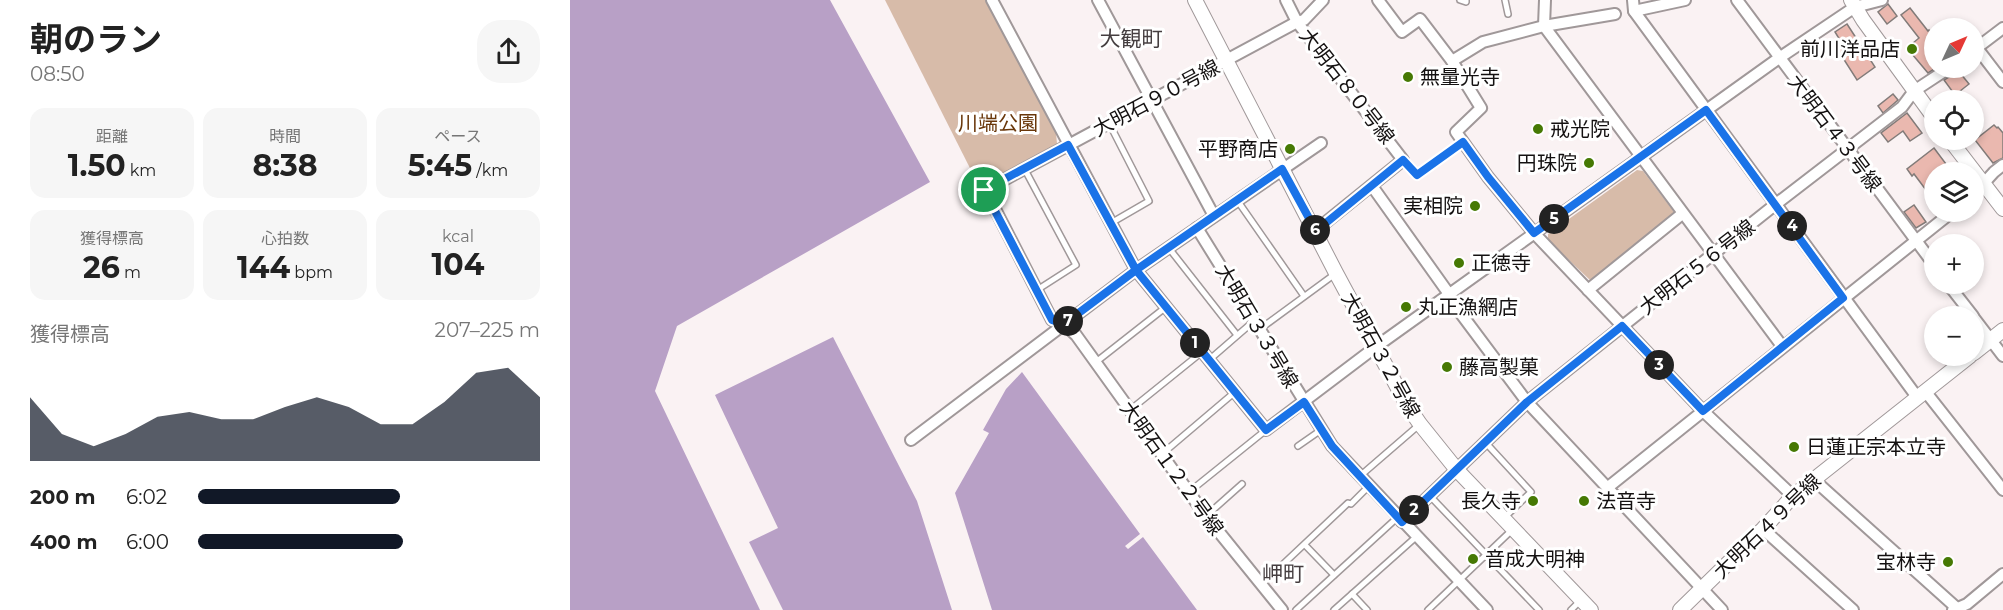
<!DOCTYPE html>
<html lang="ja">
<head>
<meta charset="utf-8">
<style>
  body { margin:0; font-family:Montserrat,"Noto Sans JP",sans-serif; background:#f6f6f6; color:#222; height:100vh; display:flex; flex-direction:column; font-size:22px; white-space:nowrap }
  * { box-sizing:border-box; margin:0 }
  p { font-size:20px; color:#767676 }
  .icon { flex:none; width:33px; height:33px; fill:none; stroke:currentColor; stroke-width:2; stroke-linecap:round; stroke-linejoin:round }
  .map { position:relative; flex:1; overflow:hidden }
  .sheet { display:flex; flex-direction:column; background:#fff; width:570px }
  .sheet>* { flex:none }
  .needle { width:39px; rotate:46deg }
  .controls { position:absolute; left:1354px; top:18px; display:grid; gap:12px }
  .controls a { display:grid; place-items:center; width:60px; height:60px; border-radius:50%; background:#fff; box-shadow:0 3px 9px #0003; font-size:30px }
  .pin { position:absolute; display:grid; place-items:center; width:51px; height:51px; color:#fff; margin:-26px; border:3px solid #fff; border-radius:50%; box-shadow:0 2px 6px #0007 }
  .km { position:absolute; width:30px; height:30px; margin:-15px; border-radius:50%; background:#222; color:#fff; font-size:16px; line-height:30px; text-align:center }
  .round { display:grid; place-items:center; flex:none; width:63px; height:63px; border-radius:24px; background:#f6f6f6 }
  .overview { display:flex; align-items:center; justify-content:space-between; height:102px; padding:0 30px }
  h1 { font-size:33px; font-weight:700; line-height:45px }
  .metrics { display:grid; grid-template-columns:repeat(3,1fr); gap:9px; height:102px; padding:6px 30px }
  .metrics div { display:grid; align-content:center; border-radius:15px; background:#f6f6f6; text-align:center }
  .metrics b { font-size:30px; font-weight:700 }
  .metrics small { font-size:16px; font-weight:400 }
  .metrics p { font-size:16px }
  .chart { height:168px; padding:12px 30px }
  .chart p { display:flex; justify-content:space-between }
  .chart svg { width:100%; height:108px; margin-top:6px; fill:#111827; opacity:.7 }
  ul { padding:0 30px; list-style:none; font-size:20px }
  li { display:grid; grid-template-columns:96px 72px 1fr; align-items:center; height:45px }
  li i { height:15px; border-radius:8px; background:#111827 }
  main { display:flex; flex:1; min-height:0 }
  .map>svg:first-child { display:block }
  .green { fill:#d7bba9 }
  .water { fill:#b8a0c6 }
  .building { fill:#eab8af; stroke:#827b79; stroke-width:1.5 }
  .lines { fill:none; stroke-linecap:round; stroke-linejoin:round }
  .lane-casing { stroke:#a09899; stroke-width:8 }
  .street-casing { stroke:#a09899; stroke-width:14 }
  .secondary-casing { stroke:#a09899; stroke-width:16 }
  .lane { stroke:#fff; stroke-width:5 }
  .street { stroke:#fff; stroke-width:10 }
  .secondary { stroke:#fff; stroke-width:14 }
  .route-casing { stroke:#fff; stroke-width:12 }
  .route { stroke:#1a73e8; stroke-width:8 }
  .poi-dot { fill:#467904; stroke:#fff; stroke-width:2 }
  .labels { text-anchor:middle; stroke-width:6; stroke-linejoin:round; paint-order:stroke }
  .poi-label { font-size:20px; fill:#141111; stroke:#fff; text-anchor:start }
  .street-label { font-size:20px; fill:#141111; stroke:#fff }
  .park-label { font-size:20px; fill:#69370a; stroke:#fff }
  .neighbourhood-label { font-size:21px; fill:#453e40; stroke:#fff }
</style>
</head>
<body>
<main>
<section class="sheet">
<div class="overview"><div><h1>朝のラン</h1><p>08:50</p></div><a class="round"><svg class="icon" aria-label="share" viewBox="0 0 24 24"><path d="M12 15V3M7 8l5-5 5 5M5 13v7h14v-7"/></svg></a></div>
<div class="metrics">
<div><p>距離</p><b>1.50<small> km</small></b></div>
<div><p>時間</p><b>8:38</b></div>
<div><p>ペース</p><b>5:45<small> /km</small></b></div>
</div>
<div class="metrics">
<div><p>獲得標高</p><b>26<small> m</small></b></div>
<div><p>心拍数</p><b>144<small> bpm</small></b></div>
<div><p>kcal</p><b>104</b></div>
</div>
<div class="chart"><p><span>獲得標高</span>207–225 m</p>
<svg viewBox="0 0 160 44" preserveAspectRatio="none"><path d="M0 44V18L10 33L20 38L30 33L40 26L50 24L60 27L70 27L80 22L90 18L100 22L110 29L120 29L130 20L140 8L150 6L160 18V44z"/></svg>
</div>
<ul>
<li><b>200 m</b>6:02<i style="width:59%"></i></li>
<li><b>400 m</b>6:00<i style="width:60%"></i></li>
</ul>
</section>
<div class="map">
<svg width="1433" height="610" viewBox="0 0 1433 610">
  <rect width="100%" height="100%" fill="#faf2f3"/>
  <g class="green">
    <path d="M315 0H416L486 133 487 144 431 175 407 182Z"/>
    <path d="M1067 170 1073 171 1104 212 1102 216 1021 281 978 240V234Z"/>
  </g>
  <g class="water">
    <path d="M0 0H260L360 182 107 326 85 391 190 610H0Z"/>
    <path d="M263 337 347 501 382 610H213L179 542 208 528 145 395Z"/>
    <path d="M452 372 570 534 555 546 558 549 573 537 627 610H422L385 493 419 433 413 430 436 389Z"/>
  </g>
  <g class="building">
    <path d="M1318 4 1327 16 1317 24 1308 12Z"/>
    <path d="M1340 8 1358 31 1359 30 1365 38 1366 68 1358 73 1337 48 1349 38 1331 15Z"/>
    <path d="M1277 24 1305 67 1287 80 1264 44 1270 40 1265 32Z"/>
    <path d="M1386 68 1399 84 1385 95 1374 80 1384 74Z"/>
    <path d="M1323 94 1328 100 1313 113 1308 106Z"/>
    <path d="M1337 113 1352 133 1340 141 1333 131 1318 142 1311 133Z"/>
    <path d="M1424 125 1427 128 1428 127 1433 133V158L1423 163 1405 140Z"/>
    <path d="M1364 148 1382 172H1365V202L1344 174 1342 176 1337 169Z"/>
    <path d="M1344 205 1356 222 1346 228 1334 212Z"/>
  </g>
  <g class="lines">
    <g class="lane-casing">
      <g id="lane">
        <path d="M890 0 896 2V0"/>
        <path d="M935 0 938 14"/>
        <path d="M539 123 579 201 541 223"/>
        <path d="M834 160 847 175 893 142"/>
        <path d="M454 168 506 265 467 290"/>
        <path d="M667 200 734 296"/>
        <path d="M598 247 667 335"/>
        <path d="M690 329 765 274"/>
        <path d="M639 360 684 321"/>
        <path d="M526 362 596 307"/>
        <path d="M560 410 632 352"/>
        <path d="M915 442 961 492 935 517"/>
        <path d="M728 446 751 430"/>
        <path d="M592 454 665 392"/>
        <path d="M790 476 849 425"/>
        <path d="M619 492 696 430"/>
        <path d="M860 496 969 610"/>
        <path d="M636 516 672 484"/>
        <path d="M735 545 764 575"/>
        <path d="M691 585 778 503 781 504 799 486"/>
        <path d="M782 594 797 610"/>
        <path d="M726 610 828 517"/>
        <path d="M764 610 846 537"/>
        <path d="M858 610 942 530"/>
        <path d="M1001 610 1010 601"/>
      </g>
    </g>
    <g class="street-casing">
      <g id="street">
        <path d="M422 0 566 270 696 430 807 346 1209 58 1285 7 1312 0"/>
        <path d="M528 0 644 216"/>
        <path d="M716 0 727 22 833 160 745 231"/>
        <path d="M808 0 832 32 850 19 882 61 911 108 886 132 918 177 964 233 1133 411 1223 496"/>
        <path d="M975 0 974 26 1212 346"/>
        <path d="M1063 0 1064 11 1347 397"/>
        <path d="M1167 0 1365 266"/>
        <path d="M1064 11 1115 0"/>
        <path d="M1407 48 1433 82"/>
        <path d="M1404 50 1433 28"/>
        <path d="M882 61 913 42 974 26 1045 14"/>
        <path d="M407 174 482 320 494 324 506 335 636 516 712 610"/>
        <path d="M802 186 879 294 883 303 957 402 1152 610"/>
        <path d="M415 190 727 22 734 20 753 0"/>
        <path d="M1404 194 1424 172 1433 165"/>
        <path d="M627 228 762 446 917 610"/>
        <path d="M1378 284 1403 316"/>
        <path d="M1018 290 1112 214"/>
        <path d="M1404 318 1433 356"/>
        <path d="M1355 391 1433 490"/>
        <path d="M341 440 566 270 751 143"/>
        <path d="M1243 479 1389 610"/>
        <path d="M1037 488 1382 212"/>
        <path d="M832 522 957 402 1206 204 1332 107 1344 91 1379 68"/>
        <path d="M1193 529 1283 610"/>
        <path d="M1383 610 1397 604 1433 574"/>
      </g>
    </g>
    <g class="secondary-casing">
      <g id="secondary">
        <path d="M625 0 766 273 837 405 850 424 887 470 1021 610"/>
        <path d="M1281 0 1293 20 1365 119"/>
        <path d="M1380 140 1433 209"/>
        <path d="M1404 353 1433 330"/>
        <path d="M1110 610 1193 529 1223 496 1400 356"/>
      </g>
    </g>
    <use href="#lane" class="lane"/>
    <use href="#street" class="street"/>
    <use href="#secondary" class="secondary"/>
  </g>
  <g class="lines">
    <g class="route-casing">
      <path id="route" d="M414 190 498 145 566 270 696 430 734 402 762 446 832 522 957 402 1052 326 1133 411 1273 298 1136 110 964 233 918 177 893 142 847 175 833 160 746 231 712 169 566 270 494 324 482 320 414 190"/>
    </g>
    <use href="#route" class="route"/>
  </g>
  <g class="poi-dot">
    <circle cx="1342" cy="49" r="6"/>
    <circle cx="838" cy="77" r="6"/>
    <circle cx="968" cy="129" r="6"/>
    <circle cx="720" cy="149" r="6"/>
    <circle cx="1019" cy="163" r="6"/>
    <circle cx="905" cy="206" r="6"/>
    <circle cx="889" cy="263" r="6"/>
    <circle cx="836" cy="307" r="6"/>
    <circle cx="877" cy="367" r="6"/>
    <circle cx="1224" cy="447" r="6"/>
    <circle cx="963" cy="501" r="6"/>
    <circle cx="1014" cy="501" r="6"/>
    <circle cx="903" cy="559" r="6"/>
    <circle cx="1378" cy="562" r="6"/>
  </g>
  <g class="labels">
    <g class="poi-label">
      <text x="1330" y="56" text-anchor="end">前川洋品店</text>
      <text x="850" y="84">無量光寺</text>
      <text x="980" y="136">戒光院</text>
      <text x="708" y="156" text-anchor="end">平野商店</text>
      <text x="1007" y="170" text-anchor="end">円珠院</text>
      <text x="893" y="213" text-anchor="end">実相院</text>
      <text x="901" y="270">正徳寺</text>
      <text x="848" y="314">丸正漁網店</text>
      <text x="889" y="374">藤高製菓</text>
      <text x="1236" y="454">日蓮正宗本立寺</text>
      <text x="951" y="508" text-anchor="end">長久寺</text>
      <text x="1026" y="508">法音寺</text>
      <text x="915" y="566">音成大明神</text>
      <text x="1366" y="569" text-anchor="end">宝林寺</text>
    </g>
    <g class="street-label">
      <text transform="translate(777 86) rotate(52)" y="7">大明石８０号線</text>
      <text transform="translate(586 98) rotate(-28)" y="7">大明石９０号線</text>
      <text transform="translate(1265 133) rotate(53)" y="7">大明石４３号線</text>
      <text transform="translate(1127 267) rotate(-38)" y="7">大明石５６号線</text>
      <text transform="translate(687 326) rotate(59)" y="7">大明石３３号線</text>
      <text transform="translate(811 355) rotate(61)" y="7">大明石３２号線</text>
      <text transform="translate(602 468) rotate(54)" y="7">大明石１２２号線</text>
      <text transform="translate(1197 526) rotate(-44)" y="7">大明石４９号線</text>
    </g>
    <g class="park-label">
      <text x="428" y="130">川端公園</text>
    </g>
    <g class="neighbourhood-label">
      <text x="561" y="46">大観町</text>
      <text x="713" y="581">岬町</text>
    </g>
  </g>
</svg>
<div class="controls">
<a><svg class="needle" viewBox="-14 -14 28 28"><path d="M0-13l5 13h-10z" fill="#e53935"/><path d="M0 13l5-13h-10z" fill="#767676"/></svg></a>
<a><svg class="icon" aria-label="locate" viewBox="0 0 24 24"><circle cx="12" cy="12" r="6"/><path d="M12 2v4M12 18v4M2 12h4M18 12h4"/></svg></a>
<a><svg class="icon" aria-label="layers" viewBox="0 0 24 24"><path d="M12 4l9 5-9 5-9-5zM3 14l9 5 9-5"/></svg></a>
<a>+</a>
<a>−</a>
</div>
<div class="pin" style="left:414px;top:190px;background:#1e9e55"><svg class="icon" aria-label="arrive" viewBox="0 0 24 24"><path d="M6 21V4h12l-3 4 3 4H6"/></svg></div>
<b class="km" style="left:625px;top:343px">1</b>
<b class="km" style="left:844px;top:510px">2</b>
<b class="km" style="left:1089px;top:365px">3</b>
<b class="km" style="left:1222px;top:226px">4</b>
<b class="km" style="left:984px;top:219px">5</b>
<b class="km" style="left:745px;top:230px">6</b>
<b class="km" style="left:498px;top:321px">7</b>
</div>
</main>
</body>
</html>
